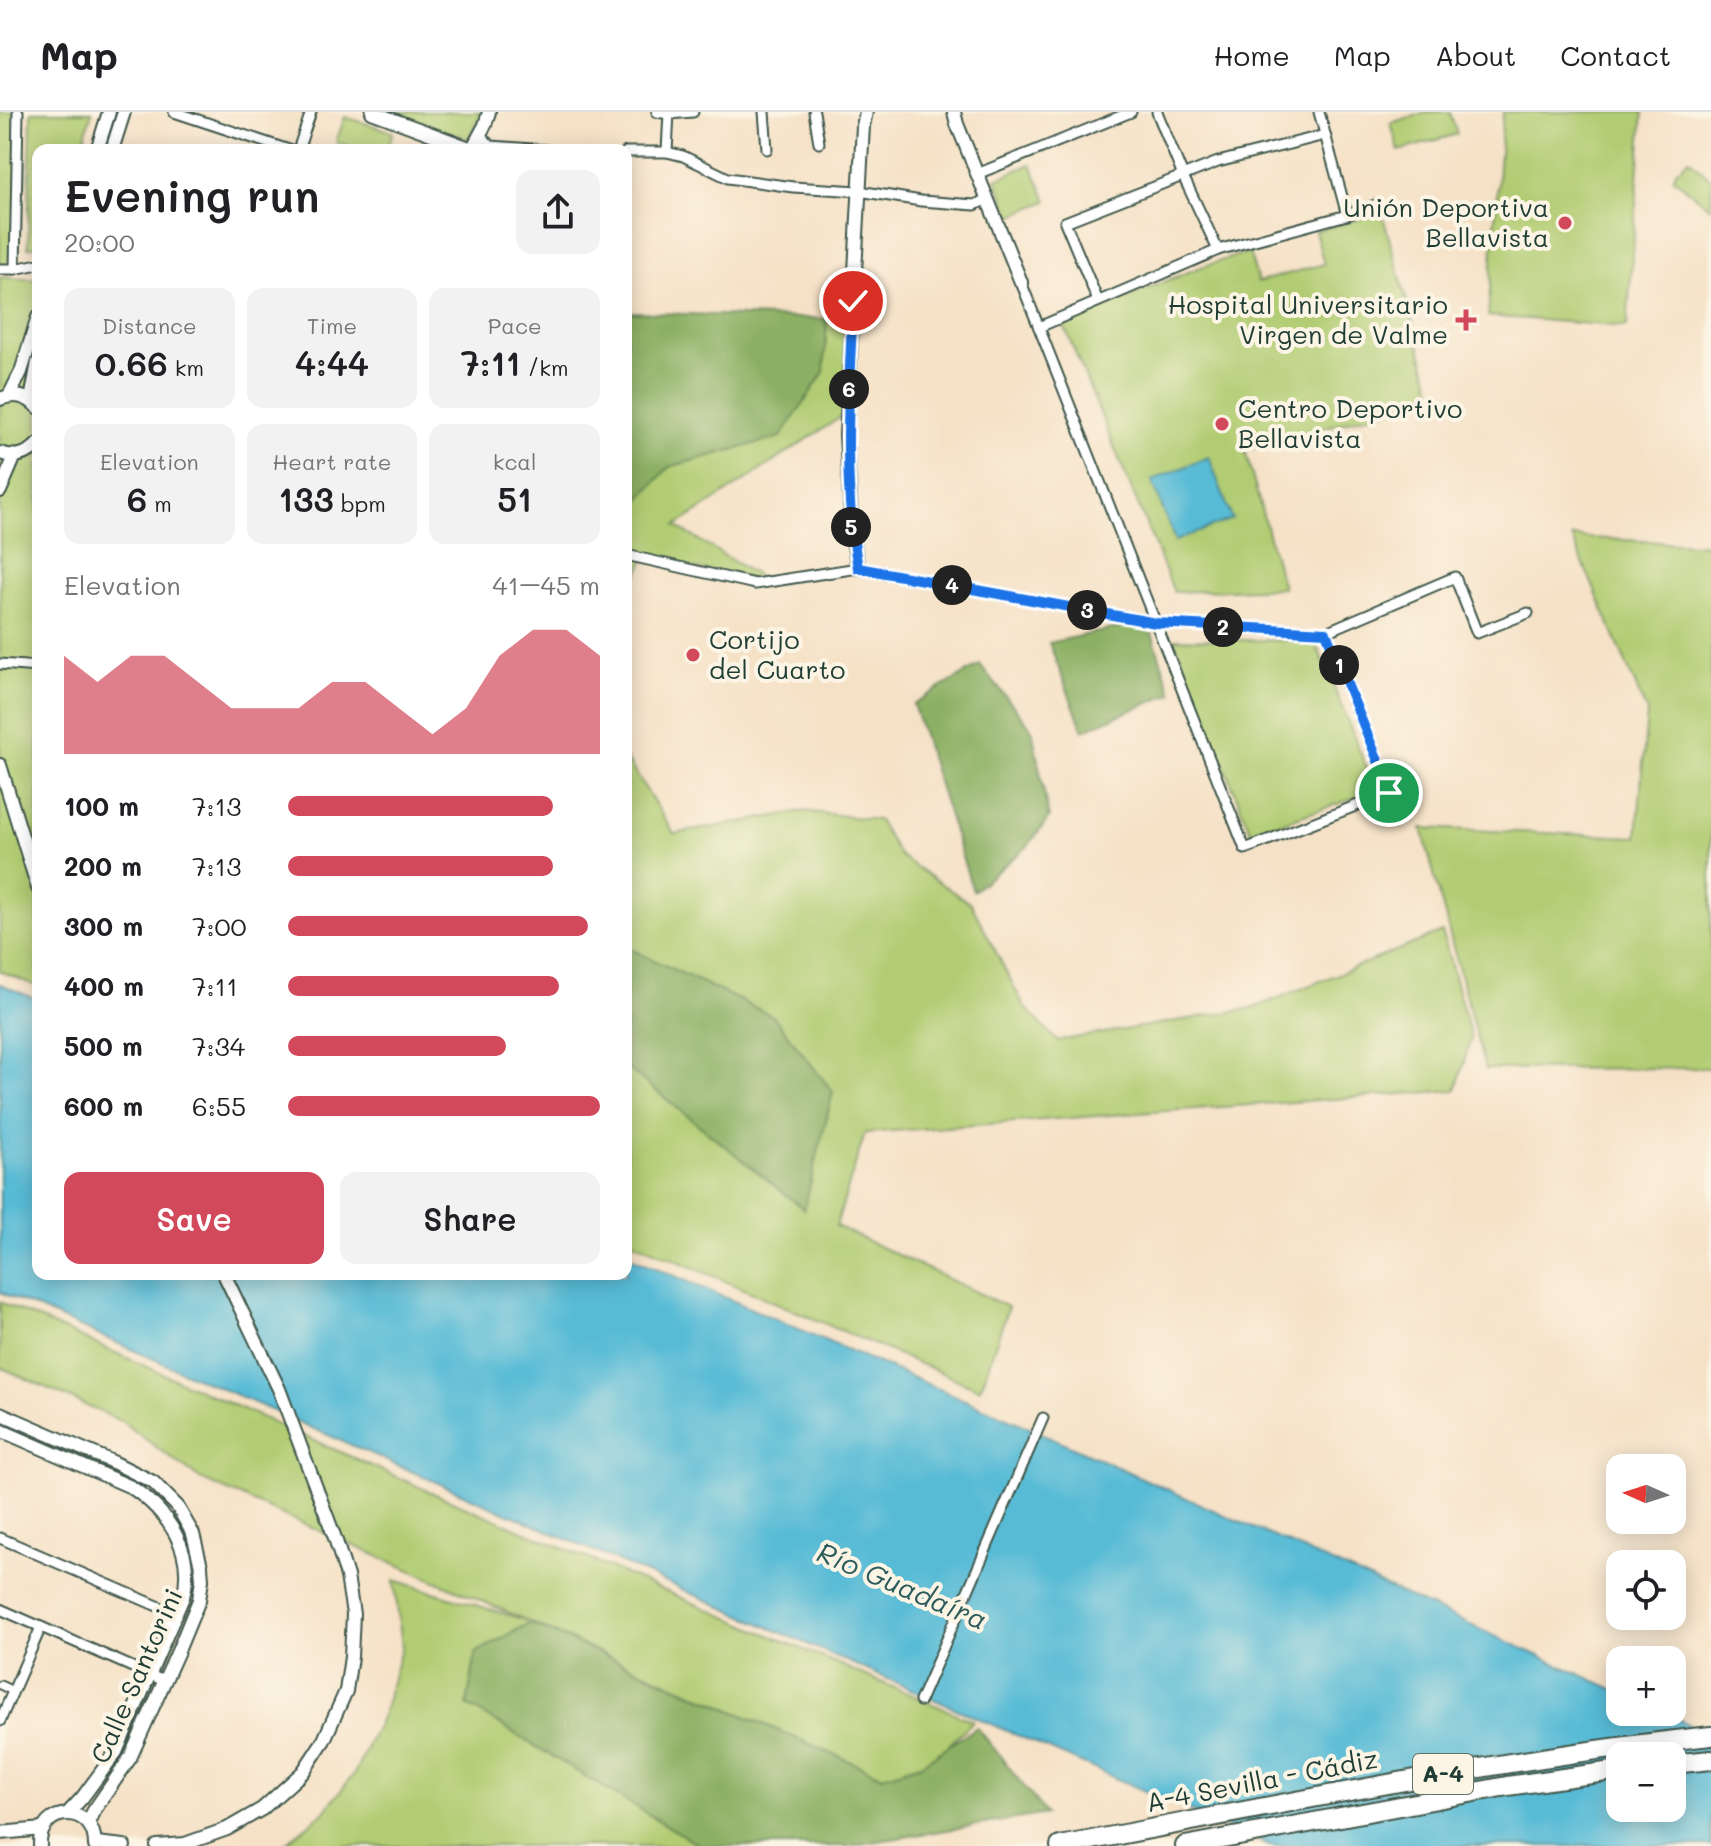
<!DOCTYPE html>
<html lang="en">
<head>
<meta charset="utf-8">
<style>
  body { margin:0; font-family:Mali,sans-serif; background:#f2f2f2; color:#202124; height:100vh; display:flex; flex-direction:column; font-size:30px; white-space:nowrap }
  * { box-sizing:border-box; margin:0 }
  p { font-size:26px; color:#757577 }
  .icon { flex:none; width:44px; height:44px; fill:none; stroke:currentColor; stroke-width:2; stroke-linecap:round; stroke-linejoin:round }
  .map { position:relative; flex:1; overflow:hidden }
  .panel { position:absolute; left:32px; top:32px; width:600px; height:1136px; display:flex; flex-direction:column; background:#fff; border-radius:16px; box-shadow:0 4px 20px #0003 }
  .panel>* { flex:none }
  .needle { width:52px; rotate:273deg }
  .controls { position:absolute; left:1606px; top:1342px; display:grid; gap:16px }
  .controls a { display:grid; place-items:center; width:80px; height:80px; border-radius:16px; background:#fff; box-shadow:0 4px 20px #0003; font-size:40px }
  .pin { position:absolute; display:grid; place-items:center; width:68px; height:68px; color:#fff; margin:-34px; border:4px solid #fff; border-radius:50%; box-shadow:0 2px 8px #0007 }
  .km { position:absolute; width:40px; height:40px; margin:-20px; border-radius:50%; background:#222; color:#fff; font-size:22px; line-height:40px; text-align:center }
  .round { display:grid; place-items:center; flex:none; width:84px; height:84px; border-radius:16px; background:#f2f2f2 }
  .summary { display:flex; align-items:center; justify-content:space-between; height:136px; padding:0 32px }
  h1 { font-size:44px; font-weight:600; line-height:60px }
  .figures { display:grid; grid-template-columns:repeat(3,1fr); gap:12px; height:136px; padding:8px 32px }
  .figures div { display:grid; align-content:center; border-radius:16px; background:#f2f2f2; text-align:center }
  .figures b { font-size:34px; font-weight:600 }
  .figures small { font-size:22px; font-weight:400 }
  .figures p { font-size:22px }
  .chart { height:224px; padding:16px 32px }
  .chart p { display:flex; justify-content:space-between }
  .chart svg { width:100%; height:144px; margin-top:8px; fill:#d1495b; opacity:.7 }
  .button { display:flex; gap:16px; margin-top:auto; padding:16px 32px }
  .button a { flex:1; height:92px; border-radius:16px; background:#d1495b; color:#fff; font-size:32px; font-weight:600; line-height:92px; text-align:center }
  .button a+a { background:#f2f2f2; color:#202124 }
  ul { padding:0 32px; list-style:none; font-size:26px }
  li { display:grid; grid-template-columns:128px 96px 1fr; align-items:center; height:60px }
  li i { height:20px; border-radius:10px; background:#d1495b }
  header { display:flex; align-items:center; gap:48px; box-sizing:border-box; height:112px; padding:0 40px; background:#fff; border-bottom:2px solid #e0e0e0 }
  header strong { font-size:38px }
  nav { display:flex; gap:44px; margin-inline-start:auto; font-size:28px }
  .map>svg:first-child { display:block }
  .green { fill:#b1cc72; stroke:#688453; stroke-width:2 }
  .forest { fill:#8cb064; stroke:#56764c; stroke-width:2 }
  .water { fill:#58bbd6; stroke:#3c7c85; stroke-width:2; fill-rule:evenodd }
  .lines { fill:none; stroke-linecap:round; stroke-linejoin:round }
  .pedestrian-casing { stroke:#3f564a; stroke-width:11 }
  .minor-casing { stroke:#3f564a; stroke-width:13 }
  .tertiary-casing { stroke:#3f564a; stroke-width:16 }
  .motorway-casing { stroke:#3f564a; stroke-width:22 }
  .pedestrian { stroke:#fff; stroke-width:7 }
  .minor { stroke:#fff; stroke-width:9 }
  .tertiary { stroke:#fff; stroke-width:12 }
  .motorway { stroke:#fff; stroke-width:18 }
  .route-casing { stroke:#fff; stroke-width:16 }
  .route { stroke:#1a73e8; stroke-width:10 }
  .poi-dot { fill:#d1495b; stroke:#fcf5e5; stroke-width:3 }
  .labels { text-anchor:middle; stroke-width:8; stroke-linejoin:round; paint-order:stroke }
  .shield { fill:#fcf5e5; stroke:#617469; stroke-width:2 }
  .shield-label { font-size:24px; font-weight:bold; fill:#1f3d34 }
  .poi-label { font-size:26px; fill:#1f3d34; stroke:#fcf5e5; text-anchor:end }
  .street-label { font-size:26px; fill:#1f3d34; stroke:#fcf5e5 }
  .water-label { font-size:28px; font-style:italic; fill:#2d5c5c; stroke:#fcf5e5 }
</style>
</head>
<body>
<header>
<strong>Map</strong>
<nav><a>Home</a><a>Map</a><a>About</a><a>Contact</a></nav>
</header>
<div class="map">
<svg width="1711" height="1734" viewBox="0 0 1711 1734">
  <rect width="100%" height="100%" fill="#fcf5e5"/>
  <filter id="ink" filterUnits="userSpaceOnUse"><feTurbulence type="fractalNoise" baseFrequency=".0125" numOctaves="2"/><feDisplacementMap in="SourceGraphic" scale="16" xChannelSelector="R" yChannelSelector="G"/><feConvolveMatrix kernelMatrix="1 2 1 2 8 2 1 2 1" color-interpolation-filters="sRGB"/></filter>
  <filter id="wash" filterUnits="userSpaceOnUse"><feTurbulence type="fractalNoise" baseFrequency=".006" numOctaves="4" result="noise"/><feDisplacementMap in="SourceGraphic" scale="32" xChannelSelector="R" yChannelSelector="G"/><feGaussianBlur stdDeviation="1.8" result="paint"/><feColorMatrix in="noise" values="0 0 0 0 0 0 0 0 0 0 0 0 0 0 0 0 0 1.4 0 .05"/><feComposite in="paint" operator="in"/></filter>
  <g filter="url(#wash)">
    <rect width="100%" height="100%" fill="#f5e1c6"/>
    <g class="green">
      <path d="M0 0H18L17 152 0 156Z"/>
      <path d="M31 0H92L81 38H38V134L28 136Z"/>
      <path d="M394 0H482L468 28Z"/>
      <path d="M1426 0H1450L1457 22 1399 39 1391 11Z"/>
      <path d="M1503 0H1643L1627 215 1488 204Z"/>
      <path d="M345 5 393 20 387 38H362L336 30Z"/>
      <path d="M1689 47 1711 67V96L1673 66 1676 59Z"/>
      <path d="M1031 52 1047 89 1011 104 996 67Z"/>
      <path d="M1382 101 1434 285 1245 338 1283 476 1174 480 1063 211 1198 156 1249 140 1258 170 1324 152 1315 119Z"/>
      <path d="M0 165 38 168V875L0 859Z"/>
      <path d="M626 200 852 208 847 301 676 414 767 470 645 447 626 485Z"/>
      <path d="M1572 425 1711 433V956L1485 957 1422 716 1637 725 1647 600Z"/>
      <path d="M1174 527 1315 529 1376 679 1251 721Z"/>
      <path d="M626 646 674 722 803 699 878 708 900 744 971 792 1024 894 1057 929 1254 896 1442 820 1471 926 1456 978 865 1021 836 1114 1008 1195 983 1270 979 1277 626 1127Z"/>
      <path d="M0 1190 433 1381 973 1609 947 1635 921 1652 883 1664 530 1510 476 1541 467 1593 701 1734H282L323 1701 354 1662 382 1604 402 1534 394 1468 528 1509 200 1367 121 1309 0 1255Z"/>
    </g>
    <g class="forest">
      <path d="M626 200 827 207 824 260 781 325 669 355 626 402Z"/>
      <path d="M1148 509 1172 582 1083 618 1049 531Z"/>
      <path d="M980 553 1032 617 1049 706 1027 735 973 779 913 592Z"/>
      <path d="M626 835 773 904 833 980 804 1097 626 955Z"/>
      <path d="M530 1511 883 1664 921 1652 977 1615 1046 1702 848 1734H701L467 1593 476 1541Z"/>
    </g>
    <g class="water">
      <path d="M1209 345 1232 407 1175 429 1152 368Z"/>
      <path d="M0 872 38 888V1162H626V1143L1037 1319 1620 1580V1600H1664L1711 1623V1734H1271L0 1180ZM1620 1644H1672V1696H1620Z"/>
    </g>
  </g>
  <g filter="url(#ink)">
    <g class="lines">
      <g class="pedestrian-casing">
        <path id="pedestrian" d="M0 1573 13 1579"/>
      </g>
      <g class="minor-casing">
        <g id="minor">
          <path d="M174 0 289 38"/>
          <path d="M657 0 669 2 693 0"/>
          <path d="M764 0 767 37"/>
          <path d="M814 0 819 31"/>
          <path d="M1157 0 1183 64 1218 138"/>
          <path d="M1319 0 1347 103"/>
          <path d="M480 23 491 34 547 38"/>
          <path d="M298 38 311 0"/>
          <path d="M626 40H667L683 44 728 66 793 75 859 79 921 89 975 93 987 87"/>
          <path d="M667 40 669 0"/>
          <path d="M977 62 1131 0"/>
          <path d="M0 157H15L38 152"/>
          <path d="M15 157 18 0"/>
          <path d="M1021 170 1245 737 1389 681 1387 671 1326 520"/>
          <path d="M1098 189 1065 110 1218 50 1325 23"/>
          <path d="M1039 215 1218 138 1347 103 1375 93"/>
          <path d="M626 443 755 472 858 456 1156 511 1326 520 1455 465 1477 521 1528 501"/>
          <path d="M0 552 38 555"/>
          <path d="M0 1426 176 1502"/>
          <path d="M0 1497 164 1569"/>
          <path d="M920 1589 1043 1306"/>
          <path d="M0 1609 41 1515"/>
        </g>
      </g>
      <g class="tertiary-casing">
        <g id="tertiary">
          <path d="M372 0 472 37 485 13 489 0"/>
          <path d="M954 0 957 12 1021 170"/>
          <path d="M97 38 109 0"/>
          <path d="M112 38 124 0"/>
          <path d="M9 284 21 260 38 205"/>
          <path d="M0 287C15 281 26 284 38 295"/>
          <path d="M31 288 38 250"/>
          <path d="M0 341C15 346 27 344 38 332"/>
          <path d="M0 379 15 344"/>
          <path d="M858 456 852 422 846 323 863 14 866 0"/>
          <path d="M0 653 38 776"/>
          <path d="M0 1301 115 1351 153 1370 177 1394 193 1422 201 1454 202 1468 199 1488 178 1539 130 1646 93 1700 88 1711"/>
          <path d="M0 1318 131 1375C167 1399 196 1439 183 1485L116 1640 82 1686 67 1702"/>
          <path d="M0 1721 43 1717"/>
          <path d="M96 1731 124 1734"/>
          <path d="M40 1734C38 1692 96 1691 95 1734"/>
          <path d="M157 1734 185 1732 227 1717 262 1697 303 1660 324 1628 346 1579 351 1545 353 1502 347 1464 335 1426 279 1277 224 1162"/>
        </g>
      </g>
      <g class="motorway-casing">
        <g id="motorway">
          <path d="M1672 1652 1711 1648"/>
          <path d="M1060 1734C1276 1694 1492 1647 1711 1624"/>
          <path d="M1185 1734 1507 1674 1620 1658"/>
        </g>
      </g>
      <use href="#pedestrian" class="pedestrian"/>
      <use href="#minor" class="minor"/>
      <use href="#tertiary" class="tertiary"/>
      <use href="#motorway" class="motorway"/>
    </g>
  </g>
  <g class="lines" filter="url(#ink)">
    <g class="route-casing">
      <path id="route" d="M853 189C849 279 842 367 858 456L1156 511 1326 520 1387 671 1389 681"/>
    </g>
    <use href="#route" class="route"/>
  </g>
  <g class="poi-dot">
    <circle cx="1565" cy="111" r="8"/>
    <path d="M1462 196h8v8h8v8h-8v8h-8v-8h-8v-8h8z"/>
    <circle cx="1222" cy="312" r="8"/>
    <circle cx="693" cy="543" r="8"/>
  </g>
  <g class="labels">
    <rect class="shield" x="1413" y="1642" width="60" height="40" rx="6"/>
    <g class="shield-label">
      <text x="1443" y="1670">A-4</text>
    </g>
    <g class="poi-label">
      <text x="1549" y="105">Unión Deportiva<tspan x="1549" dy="30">Bellavista</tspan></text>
      <text x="1448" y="202">Hospital Universitario<tspan x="1448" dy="30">Virgen de Valme</tspan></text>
      <text x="1238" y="306" text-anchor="start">Centro Deportivo<tspan x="1238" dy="30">Bellavista</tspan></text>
      <text x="709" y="537" text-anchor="start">Cortijo<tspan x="709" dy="30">del Cuarto</tspan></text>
    </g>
    <g class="street-label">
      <text transform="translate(137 1564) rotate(-66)" y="9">Calle Santorini</text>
      <text transform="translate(1262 1669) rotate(-11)" y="9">A-4 Sevilla - Cádiz</text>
    </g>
    <g class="water-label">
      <text transform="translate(902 1474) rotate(23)" y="10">Río Guadaíra</text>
    </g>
  </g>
</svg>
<div class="controls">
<a><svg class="needle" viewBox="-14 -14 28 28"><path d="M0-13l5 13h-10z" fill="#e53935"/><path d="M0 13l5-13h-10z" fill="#757577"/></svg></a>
<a><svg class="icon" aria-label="locate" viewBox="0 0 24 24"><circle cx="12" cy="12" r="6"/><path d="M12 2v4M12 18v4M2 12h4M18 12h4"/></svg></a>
<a>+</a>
<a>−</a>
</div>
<div class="pin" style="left:1389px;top:681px;background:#1e9e55"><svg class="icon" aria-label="arrive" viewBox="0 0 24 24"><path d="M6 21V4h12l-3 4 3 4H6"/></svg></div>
<div class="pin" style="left:853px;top:189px;background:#d93025"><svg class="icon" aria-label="check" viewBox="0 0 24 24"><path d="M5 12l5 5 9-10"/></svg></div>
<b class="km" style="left:1339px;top:553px">1</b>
<b class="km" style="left:1223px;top:515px">2</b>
<b class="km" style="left:1087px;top:498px">3</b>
<b class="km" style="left:952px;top:473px">4</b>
<b class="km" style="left:851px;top:415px">5</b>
<b class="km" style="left:849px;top:277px">6</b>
<section class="panel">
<div class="summary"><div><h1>Evening run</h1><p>20:00</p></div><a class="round"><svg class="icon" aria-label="share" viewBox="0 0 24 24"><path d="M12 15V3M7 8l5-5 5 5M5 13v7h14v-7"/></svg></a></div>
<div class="figures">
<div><p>Distance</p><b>0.66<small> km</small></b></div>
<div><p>Time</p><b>4:44</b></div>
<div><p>Pace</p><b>7:11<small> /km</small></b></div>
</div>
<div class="figures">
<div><p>Elevation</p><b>6<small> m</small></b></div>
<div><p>Heart rate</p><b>133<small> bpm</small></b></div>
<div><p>kcal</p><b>51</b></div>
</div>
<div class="chart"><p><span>Elevation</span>41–45 m</p>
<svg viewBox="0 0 160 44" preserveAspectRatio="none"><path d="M0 44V14L10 22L20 14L30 14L40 22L50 30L60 30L70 30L80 22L90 22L100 30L110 38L120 30L130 14L140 6L150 6L160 14V44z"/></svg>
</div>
<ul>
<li><b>100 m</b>7:13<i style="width:85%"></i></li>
<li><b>200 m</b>7:13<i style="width:85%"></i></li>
<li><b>300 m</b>7:00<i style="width:96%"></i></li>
<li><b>400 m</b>7:11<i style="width:87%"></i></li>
<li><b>500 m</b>7:34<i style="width:70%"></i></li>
<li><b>600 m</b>6:55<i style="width:100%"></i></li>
</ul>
<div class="button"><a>Save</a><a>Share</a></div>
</section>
</div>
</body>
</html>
